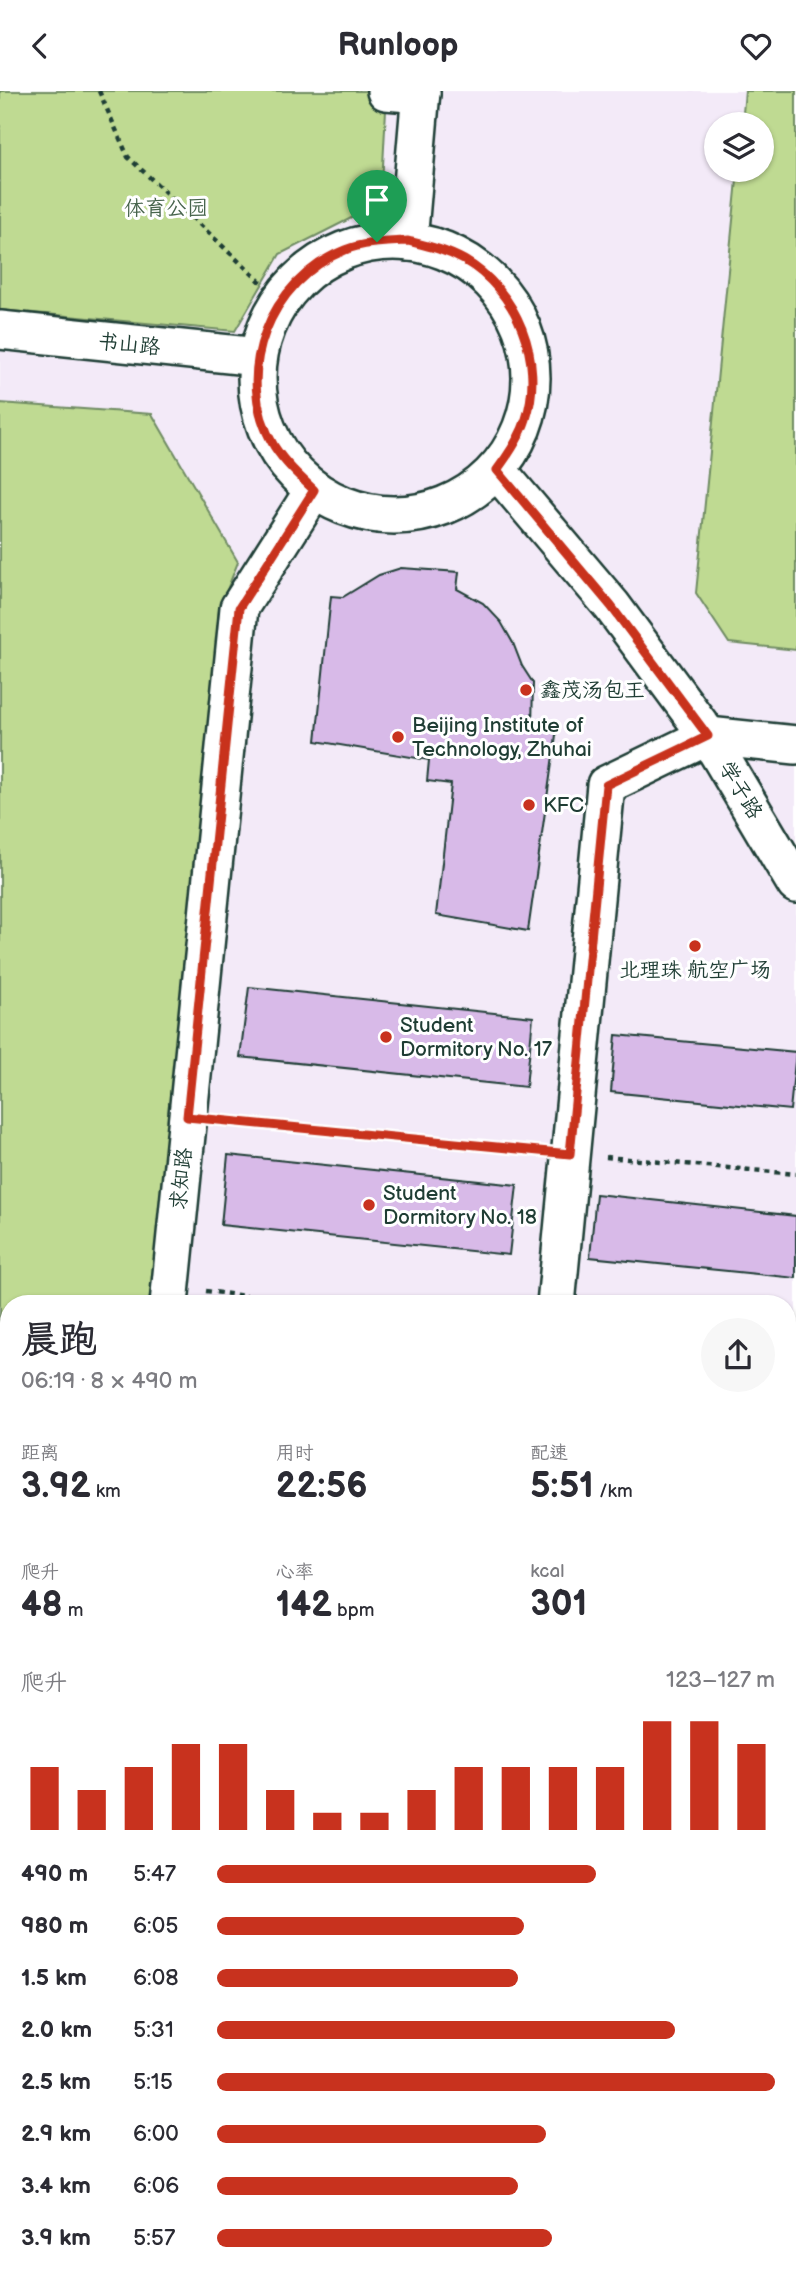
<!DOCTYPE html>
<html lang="zh">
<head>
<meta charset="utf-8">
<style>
  body { margin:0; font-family:"Balsamiq Sans","LXGW WenKai TC",sans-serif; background:#f7f7f7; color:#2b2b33; height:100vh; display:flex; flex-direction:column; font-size:26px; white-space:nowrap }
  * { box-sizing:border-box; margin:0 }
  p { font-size:23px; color:#7c7c81 }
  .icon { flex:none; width:38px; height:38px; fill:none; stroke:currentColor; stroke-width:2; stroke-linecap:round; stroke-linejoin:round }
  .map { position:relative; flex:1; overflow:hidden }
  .sheet { position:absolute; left:0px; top:1204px; width:796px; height:989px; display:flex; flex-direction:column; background:#fff; border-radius:28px 28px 0 0; box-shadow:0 2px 5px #0004 }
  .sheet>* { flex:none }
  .tools { position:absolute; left:704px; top:21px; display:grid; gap:14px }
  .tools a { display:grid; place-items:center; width:70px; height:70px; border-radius:50%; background:#fff; box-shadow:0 2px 5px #0004; font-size:35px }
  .pin { position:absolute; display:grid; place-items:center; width:60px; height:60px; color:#fff; margin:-72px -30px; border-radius:50% 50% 50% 0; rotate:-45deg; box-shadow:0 0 7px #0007 }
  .pin .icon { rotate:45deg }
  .round { display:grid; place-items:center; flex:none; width:74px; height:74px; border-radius:37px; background:#f7f7f7 }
  .summary { display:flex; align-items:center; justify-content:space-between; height:119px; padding:0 21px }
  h1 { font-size:38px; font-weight:700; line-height:52px }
  .stats { display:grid; grid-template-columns:repeat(3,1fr); gap:10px; height:119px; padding:7px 21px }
  .stats div { display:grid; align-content:center }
  .stats b { font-size:35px; font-weight:700 }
  .stats small { font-size:19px; font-weight:400 }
  .stats p { font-size:19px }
  .chart { height:196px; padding:14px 21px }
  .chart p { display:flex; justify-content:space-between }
  .chart svg { width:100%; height:126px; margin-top:7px; stroke:#c8321e; stroke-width:6 }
  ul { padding:0 21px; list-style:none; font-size:23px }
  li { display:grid; grid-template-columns:112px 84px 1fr; align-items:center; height:52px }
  li i { height:18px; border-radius:9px; background:#c8321e }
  header { display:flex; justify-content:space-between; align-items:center; height:91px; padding:0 21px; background:#fff; font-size:32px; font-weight:700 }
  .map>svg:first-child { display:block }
  .built { fill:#f3eaf8; fill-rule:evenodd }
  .green { fill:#bfda92; stroke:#6f8c63; stroke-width:2 }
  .building { fill:#d8bae8; stroke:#1f3d34; stroke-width:2 }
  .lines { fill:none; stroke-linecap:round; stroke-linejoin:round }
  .minor-casing { stroke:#1f3d34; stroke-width:42 }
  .path { stroke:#1f3d34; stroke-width:4.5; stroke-dasharray:5 5; stroke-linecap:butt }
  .minor { stroke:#fff; stroke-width:37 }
  .route-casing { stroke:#fff; stroke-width:14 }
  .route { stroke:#c8321e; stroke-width:9 }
  .poi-dot { fill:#c8321e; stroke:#fff; stroke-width:2.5 }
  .labels { text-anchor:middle; stroke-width:6; stroke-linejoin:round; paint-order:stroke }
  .park-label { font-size:21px; fill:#47644c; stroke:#fff }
  .street-label { font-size:21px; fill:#1f3d34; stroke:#fff }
  .poi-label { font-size:21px; fill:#1f3d34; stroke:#fff; text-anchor:start }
</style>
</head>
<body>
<header><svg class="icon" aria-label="back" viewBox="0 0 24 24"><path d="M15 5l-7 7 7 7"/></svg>Runloop<svg class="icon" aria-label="heart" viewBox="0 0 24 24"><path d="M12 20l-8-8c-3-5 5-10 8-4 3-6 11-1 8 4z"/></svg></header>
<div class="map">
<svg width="796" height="2192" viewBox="0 0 796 2192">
  <rect width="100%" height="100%" fill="#fff"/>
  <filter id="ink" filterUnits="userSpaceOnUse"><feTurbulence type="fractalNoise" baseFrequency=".0143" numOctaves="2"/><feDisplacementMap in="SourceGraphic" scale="14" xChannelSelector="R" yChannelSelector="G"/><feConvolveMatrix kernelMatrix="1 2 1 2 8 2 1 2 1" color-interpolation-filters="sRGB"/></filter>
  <g filter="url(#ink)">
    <path class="built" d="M0 0H796V2192H0ZM716 33H761V79H716ZM9 1213H788V2184H9Z"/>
    <g class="green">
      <path d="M0 0H387L381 112 280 163 235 240 0 219Z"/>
      <path d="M745 0H796V559L729 552 696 502 738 79H761V33H742Z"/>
      <path d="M0 312 152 323 238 471 219 519 152 1213H9V1342L0 1341Z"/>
    </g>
    <g class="building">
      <path d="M401 477 459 481 457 498 483 512 501 531 513 552 522 575 533 592 532 636 557 637 528 840 436 824 451 693 427 690 429 669 316 650 331 505 343 506 379 484Z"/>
      <path d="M249 896 533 926 526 996 240 966Z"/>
      <path d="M616 944 796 961 790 1019 611 1001Z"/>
      <path d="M228 1064 517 1094 509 1164 221 1134Z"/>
      <path d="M596 1103 796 1125V1187L590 1166Z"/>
      <path d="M788 1304 796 1305V1360L788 1359Z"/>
      <path d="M788 1480 796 1481V1537L788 1536Z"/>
      <path d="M788 2003 796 2004V2051L788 2050Z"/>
      <path d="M0 2133 9 2134V2184H28L27 2192H0Z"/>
      <path d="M788 2147 796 2148V2192H740L689 2184H788Z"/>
    </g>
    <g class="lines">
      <g class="minor-casing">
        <g id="minor">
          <path d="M386 0 421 3"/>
          <circle cx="394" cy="287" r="137"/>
          <path d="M408 151 421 0"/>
          <path d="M0 239 258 266"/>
          <path d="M497 379 612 515 708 645 796 793"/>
          <path d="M169 1213 239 517 314 399"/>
          <path d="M556 1213 606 694 708 645 796 654"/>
          <path d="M788 1416 796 1417"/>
          <path d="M788 1960 796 1962"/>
          <path d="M70 2192 71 2184"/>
          <path d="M472 2192 475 2184"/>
        </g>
      </g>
      <g class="path">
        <path d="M99 0 128 66 281 210"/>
        <path d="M223 1029 535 1059"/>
        <path d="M606 1066 796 1083"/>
        <path d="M206 1200 309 1213"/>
        <path d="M788 1268 796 1269"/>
        <path d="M0 1368 9 1367"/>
        <path d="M788 1689 796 1692"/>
        <path d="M191 2184 261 2192"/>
      </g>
      <use href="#minor" class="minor"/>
    </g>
  </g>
  <g class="lines" filter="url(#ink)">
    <g class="route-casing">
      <path id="route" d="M408 150C428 155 446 159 464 169 517 199 545 270 526 328 520 347 509 363 497 379L611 515 708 645 606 694 570 1063 187 1026 239 517 314 399C299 385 285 372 274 355 231 283 270 189 345 159 365 151 386 151 408 150Z"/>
    </g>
    <use href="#route" class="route"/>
  </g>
  <g class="poi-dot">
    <circle cx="526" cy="599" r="7"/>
    <circle cx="398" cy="646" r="7"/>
    <circle cx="529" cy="714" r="7"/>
    <circle cx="695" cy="855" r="7"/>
    <circle cx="386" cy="946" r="7"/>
    <circle cx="369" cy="1114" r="7"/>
  </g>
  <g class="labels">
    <g class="park-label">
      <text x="166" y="124">体育公园</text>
    </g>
    <g class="street-label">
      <text transform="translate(129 253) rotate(6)" y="7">书山路</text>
      <text transform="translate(741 699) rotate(59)" y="7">学子路</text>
      <text transform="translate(181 1088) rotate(-84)" y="7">求知路</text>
    </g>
    <g class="poi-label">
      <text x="540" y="606">鑫茂汤包王</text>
      <text x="412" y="641">Beijing Institute of<tspan x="412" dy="24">Technology, Zhuhai</tspan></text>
      <text x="543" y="721">KFC</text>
      <text x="695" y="886" text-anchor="middle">北理珠 航空广场</text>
      <text x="400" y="941">Student<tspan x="400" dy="24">Dormitory No. 17</tspan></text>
      <text x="383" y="1109">Student<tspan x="383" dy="24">Dormitory No. 18</tspan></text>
    </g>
  </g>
</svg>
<div class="tools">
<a><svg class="icon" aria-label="layers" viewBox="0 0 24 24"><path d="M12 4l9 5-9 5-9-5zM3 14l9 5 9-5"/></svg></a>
</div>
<div class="pin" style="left:377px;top:151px;background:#1e9e55"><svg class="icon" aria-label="arrive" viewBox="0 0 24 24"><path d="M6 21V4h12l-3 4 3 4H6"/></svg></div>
<section class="sheet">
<div class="summary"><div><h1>晨跑</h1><p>06:19 · 8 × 490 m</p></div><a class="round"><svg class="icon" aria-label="share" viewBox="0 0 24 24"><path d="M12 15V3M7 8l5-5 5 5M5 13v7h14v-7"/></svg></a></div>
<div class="stats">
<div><p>距离</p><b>3.92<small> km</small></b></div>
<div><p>用时</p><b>22:56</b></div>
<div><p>配速</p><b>5:51<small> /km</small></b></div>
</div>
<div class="stats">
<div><p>爬升</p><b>48<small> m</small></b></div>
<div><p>心率</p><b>142<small> bpm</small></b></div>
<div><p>kcal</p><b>301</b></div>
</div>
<div class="chart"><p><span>爬升</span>123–127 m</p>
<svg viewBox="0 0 160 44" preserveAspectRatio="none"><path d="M5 44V22M15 44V30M25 44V22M35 44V14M45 44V14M55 44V30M65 44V38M75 44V38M85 44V30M95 44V22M105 44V22M115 44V22M125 44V22M135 44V6M145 44V6M155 44V14"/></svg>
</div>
<ul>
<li><b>490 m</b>5:47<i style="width:68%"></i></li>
<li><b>980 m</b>6:05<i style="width:55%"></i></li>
<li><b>1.5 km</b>6:08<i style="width:54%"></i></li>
<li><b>2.0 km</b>5:31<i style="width:82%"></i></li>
<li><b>2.5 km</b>5:15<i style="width:100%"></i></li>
<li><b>2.9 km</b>6:00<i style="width:59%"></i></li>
<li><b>3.4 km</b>6:06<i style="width:54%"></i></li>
<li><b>3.9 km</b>5:57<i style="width:60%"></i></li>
</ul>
</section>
</div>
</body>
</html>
